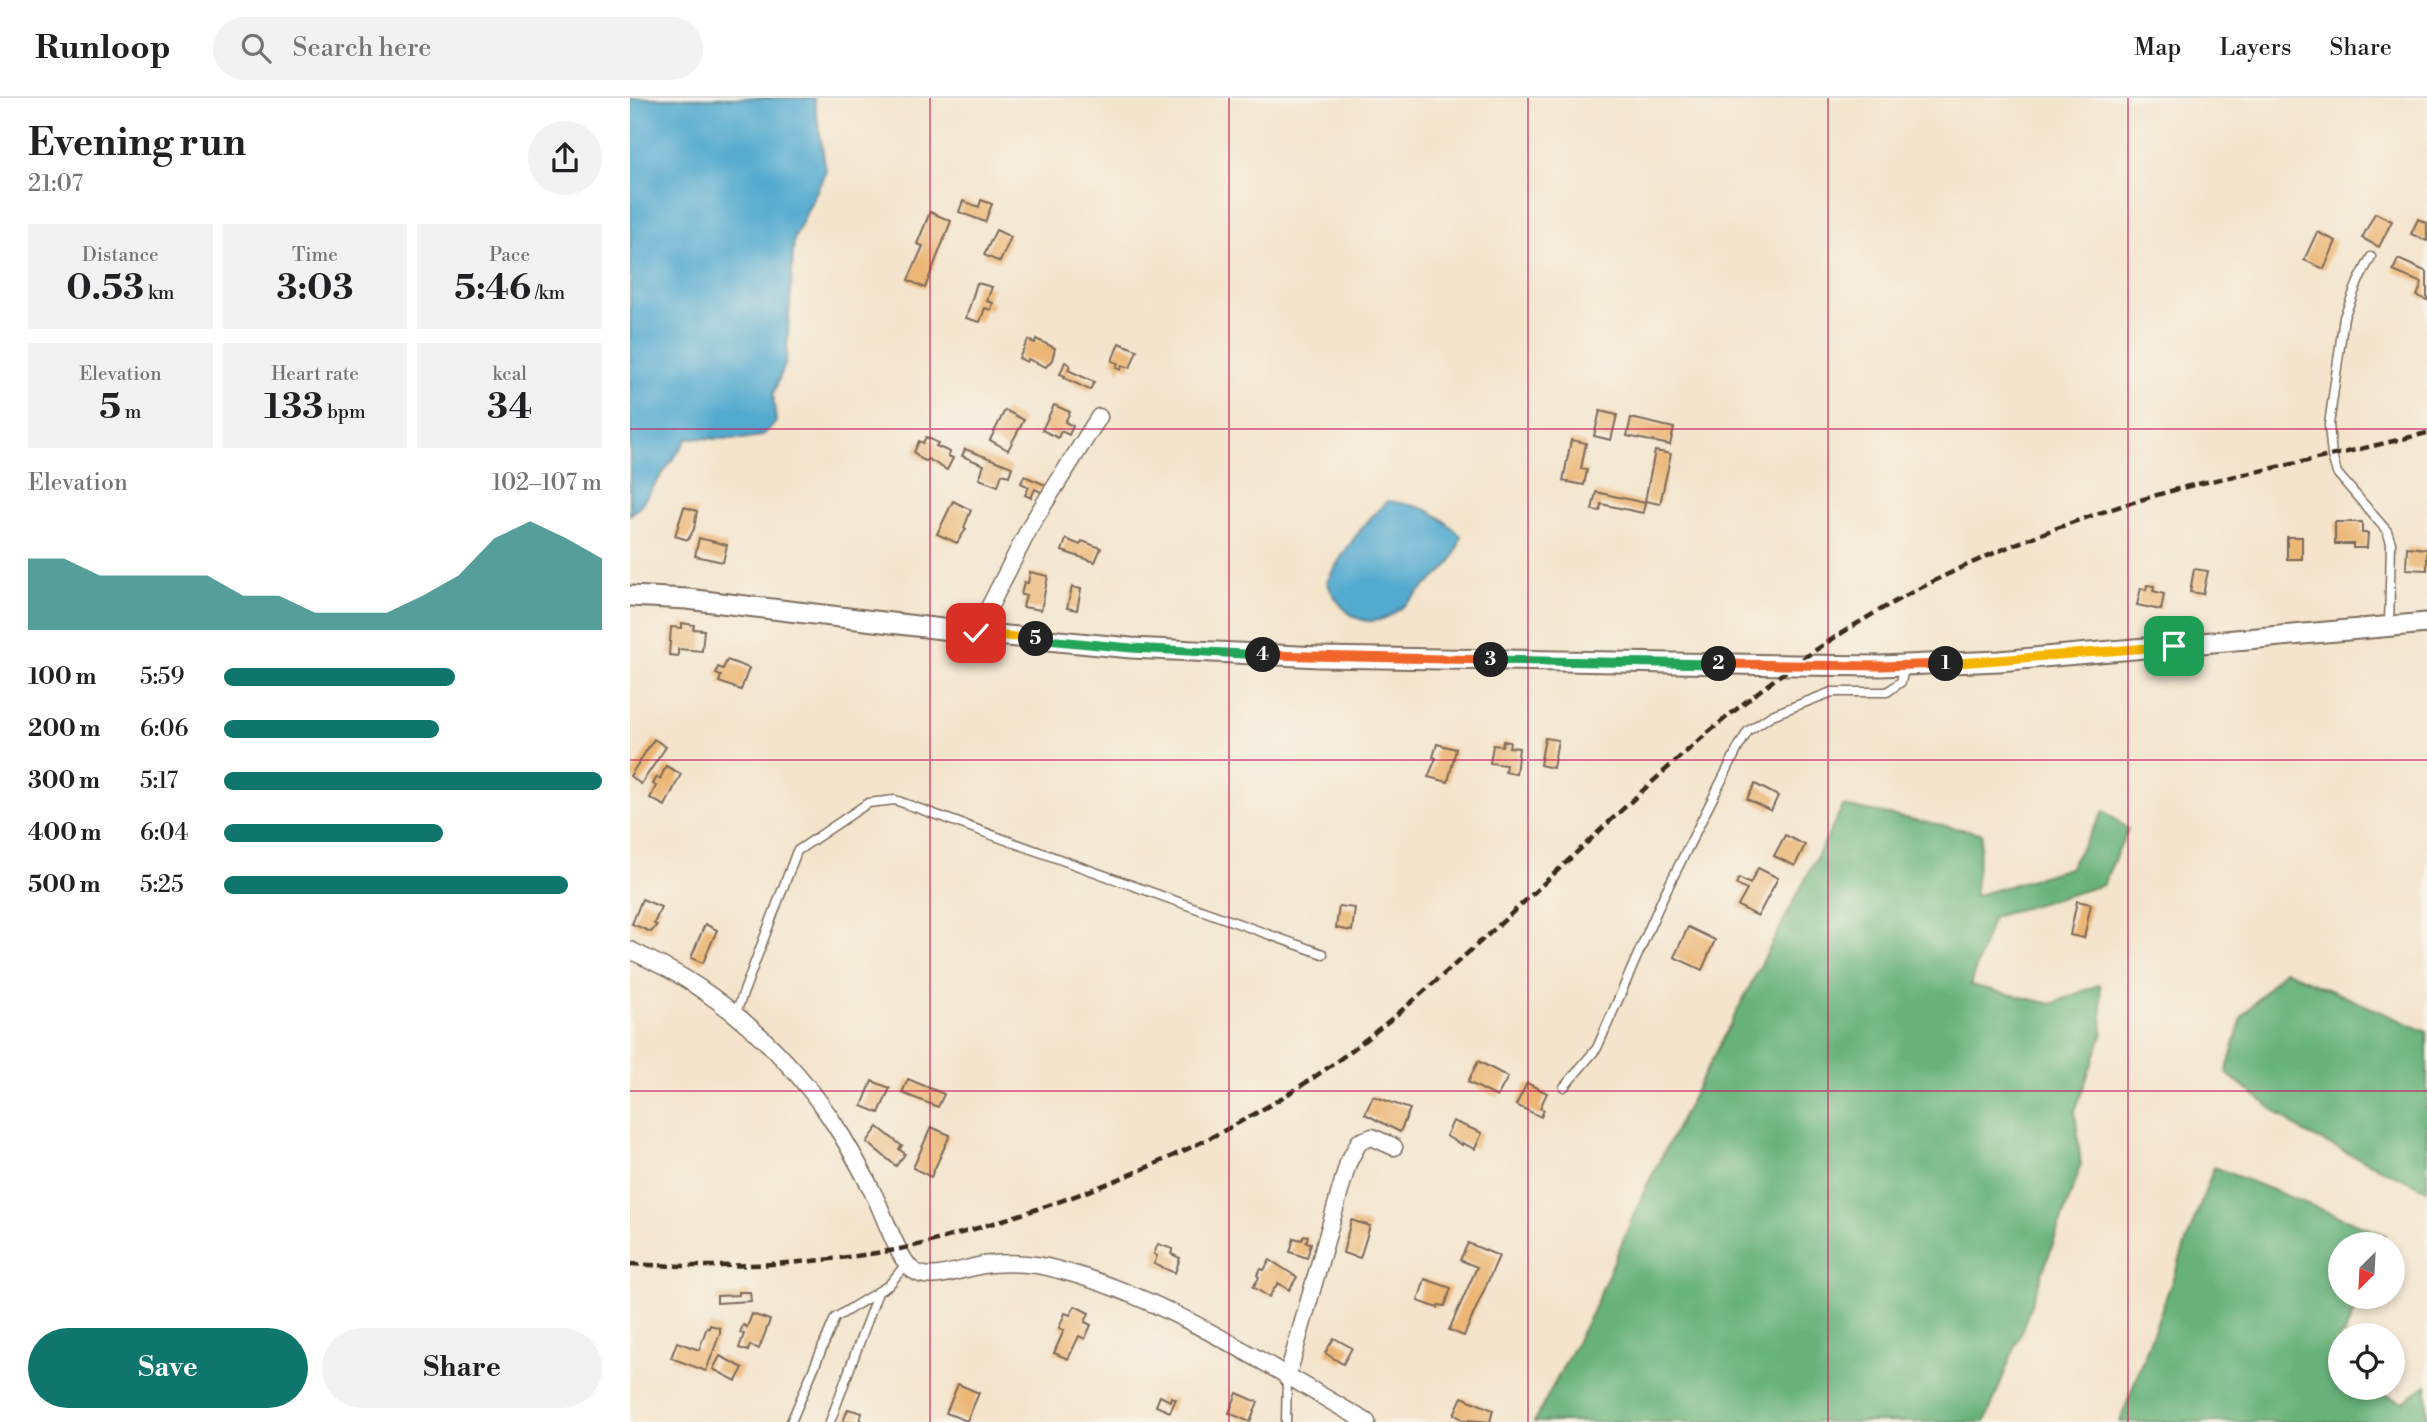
<!DOCTYPE html>
<html lang="en">
<head>
<meta charset="utf-8">
<style>
  body { margin:0; font-family:"Libre Bodoni",serif; background:#f2f2f2; color:#202124; height:100vh; display:flex; flex-direction:column; font-size:26px; white-space:nowrap }
  * { box-sizing:border-box; margin:0 }
  p { font-size:23px; color:#757577 }
  .icon { flex:none; width:38px; height:38px; fill:none; stroke:currentColor; stroke-width:2; stroke-linecap:round; stroke-linejoin:round }
  .map { position:relative; flex:1; overflow:hidden }
  .details { display:flex; flex-direction:column; background:#fff; width:630px }
  .details>* { flex:none }
  .needle { width:46px; rotate:204deg }
  .fabs { position:absolute; left:1698px; top:1134px; display:grid; gap:14px }
  .fabs a { display:grid; place-items:center; width:77px; height:77px; border-radius:50%; background:#fff; box-shadow:0 4px 10px #0003; font-size:35px }
  .pin { position:absolute; display:grid; place-items:center; width:60px; height:60px; color:#fff; margin:-30px; border-radius:14px; box-shadow:0 4px 10px #0006 }
  .km { position:absolute; width:35px; height:35px; margin:-18px; border-radius:50%; background:#222; color:#fff; font-size:19px; line-height:35px; text-align:center }
  .round { display:grid; place-items:center; flex:none; width:74px; height:74px; border-radius:37px; background:#f2f2f2 }
  .overview { display:flex; align-items:center; justify-content:space-between; height:119px; padding:0 28px }
  h1 { font-size:38px; font-weight:800; line-height:52px }
  .figures { display:grid; grid-template-columns:repeat(3,1fr); gap:10px; height:119px; padding:7px 28px }
  .figures div { display:grid; align-content:center; border-radius:0px; background:#f2f2f2; text-align:center }
  .figures b { font-size:35px; font-weight:800 }
  .figures small { font-size:19px; font-weight:400 }
  .figures p { font-size:19px }
  .chart { height:196px; padding:14px 28px }
  .chart p { display:flex; justify-content:space-between }
  .chart svg { width:100%; height:126px; margin-top:7px; fill:#0f766e; opacity:.7 }
  .primary-button { display:flex; gap:14px; margin-top:auto; padding:14px 28px }
  .primary-button a { flex:1; height:80px; border-radius:42px; background:#0f766e; color:#fff; font-size:28px; font-weight:800; line-height:80px; text-align:center }
  .primary-button a+a { background:#f2f2f2; color:#202124 }
  ul { padding:0 28px; list-style:none; font-size:23px }
  li { display:grid; grid-template-columns:112px 84px 1fr; align-items:center; height:52px }
  li i { height:18px; border-radius:9px; background:#0f766e }
  header { display:flex; align-items:center; gap:42px; box-sizing:border-box; height:98px; padding:0 35px; background:#fff; border-bottom:2px solid #e0e0e0 }
  header strong { font-size:33px }
  nav { display:flex; gap:38px; margin-inline-start:auto; font-size:24px }
  .search { width:490px; height:63px; background:#f2f2f2; display:flex; align-items:center; gap:18px; box-sizing:border-box; padding:0 24px; border-radius:38px; color:#757577; font-size:26px }
  main { display:flex; flex:1; min-height:0 }
  .map>svg:first-child { display:block }
  .forest { fill:#67b27a; stroke:#516e4c; stroke-width:2 }
  .water { fill:#52aacf; stroke:#466a76; stroke-width:2 }
  .building { fill:#ecb674 }
  .lines { fill:none; stroke-linecap:round; stroke-linejoin:round }
  .service-casing { stroke:#7c6b5b; stroke-width:11 }
  .minor-casing { stroke:#7c6b5b; stroke-width:19 }
  .tertiary-casing { stroke:#7c6b5b; stroke-width:23 }
  .service { stroke:#fff; stroke-width:8 }
  .minor { stroke:#fff; stroke-width:16 }
  .tertiary { stroke:#fff; stroke-width:19 }
  .rail { stroke:#3b2a1e; stroke-width:4.5; stroke-dasharray:10 5; stroke-linecap:butt }
  .split-1-casing { stroke:#fff; stroke-width:14 }
  .split-2-casing { stroke:#fff; stroke-width:14 }
  .split-3-casing { stroke:#fff; stroke-width:14 }
  .split-4-casing { stroke:#fff; stroke-width:14 }
  .split-5-casing { stroke:#fff; stroke-width:14 }
  .split-6-casing { stroke:#fff; stroke-width:14 }
  .split-1 { stroke:#f5b400; stroke-width:9 }
  .split-2 { stroke:#f0652b; stroke-width:9 }
  .split-3 { stroke:#22a559; stroke-width:9 }
  .split-4 { stroke:#f0652b; stroke-width:9 }
  .split-5 { stroke:#22a559; stroke-width:9 }
  .split-6 { stroke:#f5b400; stroke-width:9 }
  .grid { fill:none; stroke:#c2185b; stroke-width:2; stroke-opacity:0.55 }
</style>
</head>
<body>
<header>
<strong>Runloop</strong>
<div class="search"><svg class="icon" aria-label="search" viewBox="0 0 24 24"><circle cx="10" cy="10" r="6"/><path d="M15 15l6 6"/></svg>Search here</div>
<nav><a>Map</a><a>Layers</a><a>Share</a></nav>
</header>
<main>
<section class="details">
<div class="overview"><div><h1>Evening run</h1><p>21:07</p></div><a class="round"><svg class="icon" aria-label="share" viewBox="0 0 24 24"><path d="M12 15V3M7 8l5-5 5 5M5 13v7h14v-7"/></svg></a></div>
<div class="figures">
<div><p>Distance</p><b>0.53<small> km</small></b></div>
<div><p>Time</p><b>3:03</b></div>
<div><p>Pace</p><b>5:46<small> /km</small></b></div>
</div>
<div class="figures">
<div><p>Elevation</p><b>5<small> m</small></b></div>
<div><p>Heart rate</p><b>133<small> bpm</small></b></div>
<div><p>kcal</p><b>34</b></div>
</div>
<div class="chart"><p><span>Elevation</span>102–107 m</p>
<svg viewBox="0 0 160 44" preserveAspectRatio="none"><path d="M0 44V19L10 19L20 25L30 25L40 25L50 25L60 32L70 32L80 38L90 38L100 38L110 32L120 25L130 12L140 6L150 12L160 19V44z"/></svg>
</div>
<ul>
<li><b>100 m</b>5:59<i style="width:61%"></i></li>
<li><b>200 m</b>6:06<i style="width:57%"></i></li>
<li><b>300 m</b>5:17<i style="width:100%"></i></li>
<li><b>400 m</b>6:04<i style="width:58%"></i></li>
<li><b>500 m</b>5:25<i style="width:91%"></i></li>
</ul>
<div class="primary-button"><a>Save</a><a>Share</a></div>
</section>
<div class="map">
<svg width="1797" height="1324" viewBox="0 0 1797 1324">
  <rect width="100%" height="100%" fill="#f7f3e8"/>
  <filter id="ink" filterUnits="userSpaceOnUse"><feTurbulence type="fractalNoise" baseFrequency=".0143" numOctaves="2"/><feDisplacementMap in="SourceGraphic" scale="14" xChannelSelector="R" yChannelSelector="G"/><feConvolveMatrix kernelMatrix="1 2 1 2 8 2 1 2 1" color-interpolation-filters="sRGB"/></filter>
  <filter id="wash" filterUnits="userSpaceOnUse"><feTurbulence type="fractalNoise" baseFrequency=".00686" numOctaves="4" result="noise"/><feDisplacementMap in="SourceGraphic" scale="28" xChannelSelector="R" yChannelSelector="G"/><feGaussianBlur stdDeviation="1.57" result="paint"/><feColorMatrix in="noise" values="0 0 0 0 0 0 0 0 0 0 0 0 0 0 0 0 0 1.4 0 .05"/><feComposite in="paint" operator="in"/></filter>
  <g filter="url(#wash)">
    <rect width="100%" height="100%" fill="#f4e4cc"/>
    <g class="forest">
      <path d="M1213 708 1352 735 1344 798 1439 770 1474 713 1498 731 1473 787 1363 819 1340 887 1422 906 1470 886 1473 935 1445 1013 1451 1068 1393 1229 1355 1324H904L962 1214 1016 1089Z"/>
      <path d="M1654 872 1797 934V1092L1674 1035 1596 975 1612 919Z"/>
      <path d="M1584 1069 1756 1137 1752 1146H1710V1199H1730L1714 1237H1710V1249L1700 1273 1710 1277V1290H1739L1773 1304 1797 1287V1324H1490Z"/>
    </g>
    <g class="water">
      <path d="M0 0H184L196 73 164 141 156 264 143 296 146 324 132 338 112 341 58 340 9 409 0 417Z"/>
      <path d="M757 403C794 408 803 411 831 438 824 468 813 473 790 493 780 502 768 515 755 520 728 532 706 507 697 484 713 453 732 427 757 403Z"/>
    </g>
    <g id="blocks">
      <g class="building">
        <path d="M351 102 362 106 355 124 329 114 333 103 349 109Z"/>
        <path d="M300 114 321 123 295 190 278 182 293 148 287 146Z"/>
        <path d="M1745 115 1762 123 1749 149 1732 140Z"/>
        <path d="M1788 121 1797 125V143L1781 136Z"/>
        <path d="M366 132 381 139 370 164 354 157Z"/>
        <path d="M1687 134 1706 143 1694 171 1674 162Z"/>
        <path d="M1768 161 1797 174V202L1787 198 1792 185 1763 173Z"/>
        <path d="M347 185 362 189 357 203 363 205 361 212 355 210 350 224 336 220Z"/>
        <path d="M406 241 425 250 422 262 416 269 398 261 397 264 389 260 398 242 405 245Z"/>
        <path d="M489 245 507 252 500 270 492 267 491 272 486 270 488 265 482 263Z"/>
        <path d="M435 264 440 267 438 272 464 284 460 292 434 280 435 278 430 276Z"/>
        <path d="M424 307 440 314 435 324 443 328 439 337 431 333 428 340 412 332Z"/>
        <path d="M375 312 394 322 378 352 360 342Z"/>
        <path d="M970 313 987 317 981 342 964 338Z"/>
        <path d="M1001 320 1044 330 1040 347 997 338Z"/>
        <path d="M296 339 308 345 306 348 320 354 318 358 323 360 317 372 298 361 296 363 291 361 284 354 289 343 293 345Z"/>
        <path d="M941 342 956 345 951 371 957 372 954 387 933 383Z"/>
        <path d="M335 351 382 369 379 378 372 376 368 388 349 381 354 367 332 358Z"/>
        <path d="M1025 353 1041 356 1030 406 1015 403Z"/>
        <path d="M394 378 416 387 413 395 405 391 401 400 395 397 399 389 391 385Z"/>
        <path d="M966 394 1015 405 1013 415 971 406 970 413 962 412Z"/>
        <path d="M323 403 341 412 334 430 336 431 327 445 307 436Z"/>
        <path d="M54 409 67 413 64 431 58 442 45 438Z"/>
        <path d="M1705 424H1732V435H1738L1737 450H1723V446H1705Z"/>
        <rect x="1657" y="439" width="15" height="22"/>
        <path d="M69 440 97 447 93 464 65 458Z"/>
        <path d="M436 441 450 447 452 443 471 450 465 464 432 453Z"/>
        <path d="M1777 449 1797 451V472L1776 471Z"/>
        <path d="M1564 471 1578 473 1573 496 1560 494Z"/>
        <path d="M400 474 418 478 411 512 393 509 396 497H391L394 484 398 485Z"/>
        <path d="M1517 487 1524 488 1523 493 1534 496 1531 512 1507 507 1511 490 1516 492Z"/>
        <path d="M442 489 451 491 447 512 437 510Z"/>
        <path d="M52 525 64 527 63 531 74 532 72 553 48 551V558L39 557 41 529 52 530Z"/>
        <path d="M97 562 119 570 111 592 89 584 91 578 86 576 88 569 93 571Z"/>
        <path d="M915 640 928 642 923 670 910 667Z"/>
        <path d="M24 641 36 649 11 686 0 678Z"/>
        <path d="M873 643 880 644 879 649 889 650 886 676 875 674 876 667 860 665 863 647 872 648Z"/>
        <path d="M807 646 826 651 818 684 798 679 806 660 803 659Z"/>
        <path d="M36 668 51 676 35 708 20 700 26 688 23 686 27 679 30 681Z"/>
        <path d="M1125 686 1148 698 1141 713 1117 701Z"/>
        <path d="M1155 737 1175 747 1165 768 1144 758Z"/>
        <path d="M1128 770 1148 780 1128 818 1108 808 1117 792 1106 786 1109 780 1120 786Z"/>
        <path d="M12 801 31 809 24 826 27 827 21 834 2 826Z"/>
        <path d="M1447 803 1461 806 1454 840 1440 837Z"/>
        <path d="M709 808 725 810 722 833 706 830Z"/>
        <path d="M75 826 87 832 73 865 61 860Z"/>
        <path d="M1058 829 1085 842 1072 872 1044 859Z"/>
        <path d="M848 963 878 979 867 999 838 984Z"/>
        <path d="M278 981 314 996 308 1009 272 995Z"/>
        <path d="M242 983 260 990 249 1015 232 1008Z"/>
        <path d="M897 985 917 995 910 1010 914 1012 911 1019 886 1007Z"/>
        <path d="M743 998 780 1011 770 1034 735 1016Z"/>
        <path d="M823 1023 852 1035 845 1051 832 1045V1047L816 1038Z"/>
        <path d="M248 1029 272 1048 269 1051 275 1056 266 1068 237 1044Z"/>
        <path d="M301 1029 320 1037 301 1079 283 1070Z"/>
        <path d="M721 1122 740 1128 730 1160 713 1155Z"/>
        <path d="M674 1137 678 1138 676 1144 681 1145 677 1160 660 1154 664 1140 672 1142Z"/>
        <path d="M838 1145 869 1158 834 1238 819 1232 847 1169 830 1162Z"/>
        <path d="M528 1146 543 1151 541 1156 550 1160 545 1175 524 1166 527 1158 524 1156Z"/>
        <path d="M640 1162 667 1179 659 1192 648 1185 639 1199 623 1189 629 1180 627 1177 631 1171 634 1172Z"/>
        <path d="M795 1181 821 1190 815 1208 809 1207 808 1210 788 1203Z"/>
        <path d="M109 1194H120L121 1203 87 1205V1198L109 1197Z"/>
        <path d="M445 1208 459 1215 455 1224 461 1227 455 1241 449 1238 438 1261 424 1255 434 1232 429 1230 435 1215 440 1217Z"/>
        <path d="M122 1216 140 1222 129 1251 120 1247 118 1253 109 1250 114 1236 110 1235 113 1227 117 1229Z"/>
        <path d="M80 1227 90 1230V1235L76 1273 41 1260 47 1244 69 1252 77 1229 79 1230Z"/>
        <path d="M704 1240 722 1250 713 1266 695 1255Z"/>
        <path d="M90 1258 113 1270 106 1283 83 1271Z"/>
        <path d="M328 1286 349 1295 337 1323 316 1315Z"/>
        <path d="M607 1295 628 1304 620 1324 599 1315Z"/>
        <path d="M530 1298 540 1303 541 1299 546 1301 540 1314 526 1308Z"/>
        <path d="M832 1299 863 1312 860 1324 839 1322 837 1324 824 1316Z"/>
        <path d="M218 1311 232 1315 229 1324H213Z"/>
      </g>
    </g>
  </g>
  <g filter="url(#ink)">
    <use href="#blocks" fill-opacity="0" stroke="#7c6b5b" stroke-width="2"/>
    <g class="lines">
      <g class="service-casing">
        <g id="service">
          <path d="M1741 159 1728 184 1714 219 1699 327 1702 358 1707 375 1757 433 1761 445 1759 528"/>
          <path d="M105 917 167 753 238 705 265 702 693 856"/>
          <path d="M934 989 967 950 1033 799 1108 650 1118 633 1142 617 1202 594H1257L1271 584 1275 567"/>
          <path d="M161 1324 205 1220 259 1187 276 1166"/>
          <path d="M200 1324 248 1194"/>
          <path d="M656 1324 657 1280"/>
        </g>
      </g>
      <g class="minor-casing">
        <g id="minor">
          <path d="M346 535 402 425 469 319"/>
          <path d="M0 852C22 863 45 873 65 887 124 926 176 978 212 1038 224 1058 235 1078 245 1099 254 1116 269 1164 284 1173 303 1186 339 1167 361 1166 385 1164 406 1165 429 1172 536 1199 641 1270 737 1324"/>
          <path d="M657 1280 718 1065 729 1044 742 1039 764 1049"/>
        </g>
      </g>
      <g class="tertiary-casing">
        <path id="tertiary" d="M0 498 57 501 346 535 501 550 689 559 1164 567 1251 568 1369 563 1797 525"/>
      </g>
      <use href="#service" class="service"/>
      <use href="#minor" class="minor"/>
      <use href="#tertiary" class="tertiary"/>
      <path class="rail" d="M0 1166C88 1171 178 1167 265 1152 301 1145 338 1133 373 1122 487 1087 598 1039 696 971 757 928 813 877 869 827 985 721 1092 607 1228 525 1326 465 1437 422 1548 391 1580 382 1614 377 1648 369 1698 359 1747 347 1797 335"/>
    </g>
  </g>
  <g class="lines" filter="url(#ink)">
    <g class="split-1-casing">
      <path id="split-1" d="M1316 566 1544 548"/>
    </g>
    <g class="split-2-casing">
      <path id="split-2" d="M1089 566 1251 568 1316 566"/>
    </g>
    <g class="split-3-casing">
      <path id="split-3" d="M861 562 1089 566"/>
    </g>
    <g class="split-4-casing">
      <path id="split-4" d="M633 557 861 562"/>
    </g>
    <g class="split-5-casing">
      <path id="split-5" d="M406 541 501 550 633 557"/>
    </g>
    <g class="split-6-casing">
      <path id="split-6" d="M346 535 406 541"/>
    </g>
    <use href="#split-1" class="split-1"/>
    <use href="#split-2" class="split-2"/>
    <use href="#split-3" class="split-3"/>
    <use href="#split-4" class="split-4"/>
    <use href="#split-5" class="split-5"/>
    <use href="#split-6" class="split-6"/>
  </g>
  <path class="grid" d="M300 0V1324M599 0V1324M898 0V1324M1198 0V1324M1498 0V1324M0 331H1797M0 662H1797M0 993H1797"/>
</svg>
<div class="fabs">
<a><svg class="needle" viewBox="-14 -14 28 28"><path d="M0-13l5 13h-10z" fill="#e53935"/><path d="M0 13l5-13h-10z" fill="#757577"/></svg></a>
<a><svg class="icon" aria-label="locate" viewBox="0 0 24 24"><circle cx="12" cy="12" r="6"/><path d="M12 2v4M12 18v4M2 12h4M18 12h4"/></svg></a>
</div>
<div class="pin" style="left:1544px;top:548px;background:#1e9e55"><svg class="icon" aria-label="arrive" viewBox="0 0 24 24"><path d="M6 21V4h12l-3 4 3 4H6"/></svg></div>
<div class="pin" style="left:346px;top:535px;background:#d93025"><svg class="icon" aria-label="check" viewBox="0 0 24 24"><path d="M5 12l5 5 9-10"/></svg></div>
<b class="km" style="left:1316px;top:566px">1</b>
<b class="km" style="left:1089px;top:566px">2</b>
<b class="km" style="left:861px;top:562px">3</b>
<b class="km" style="left:633px;top:557px">4</b>
<b class="km" style="left:406px;top:541px">5</b>
</div>
</main>
</body>
</html>
